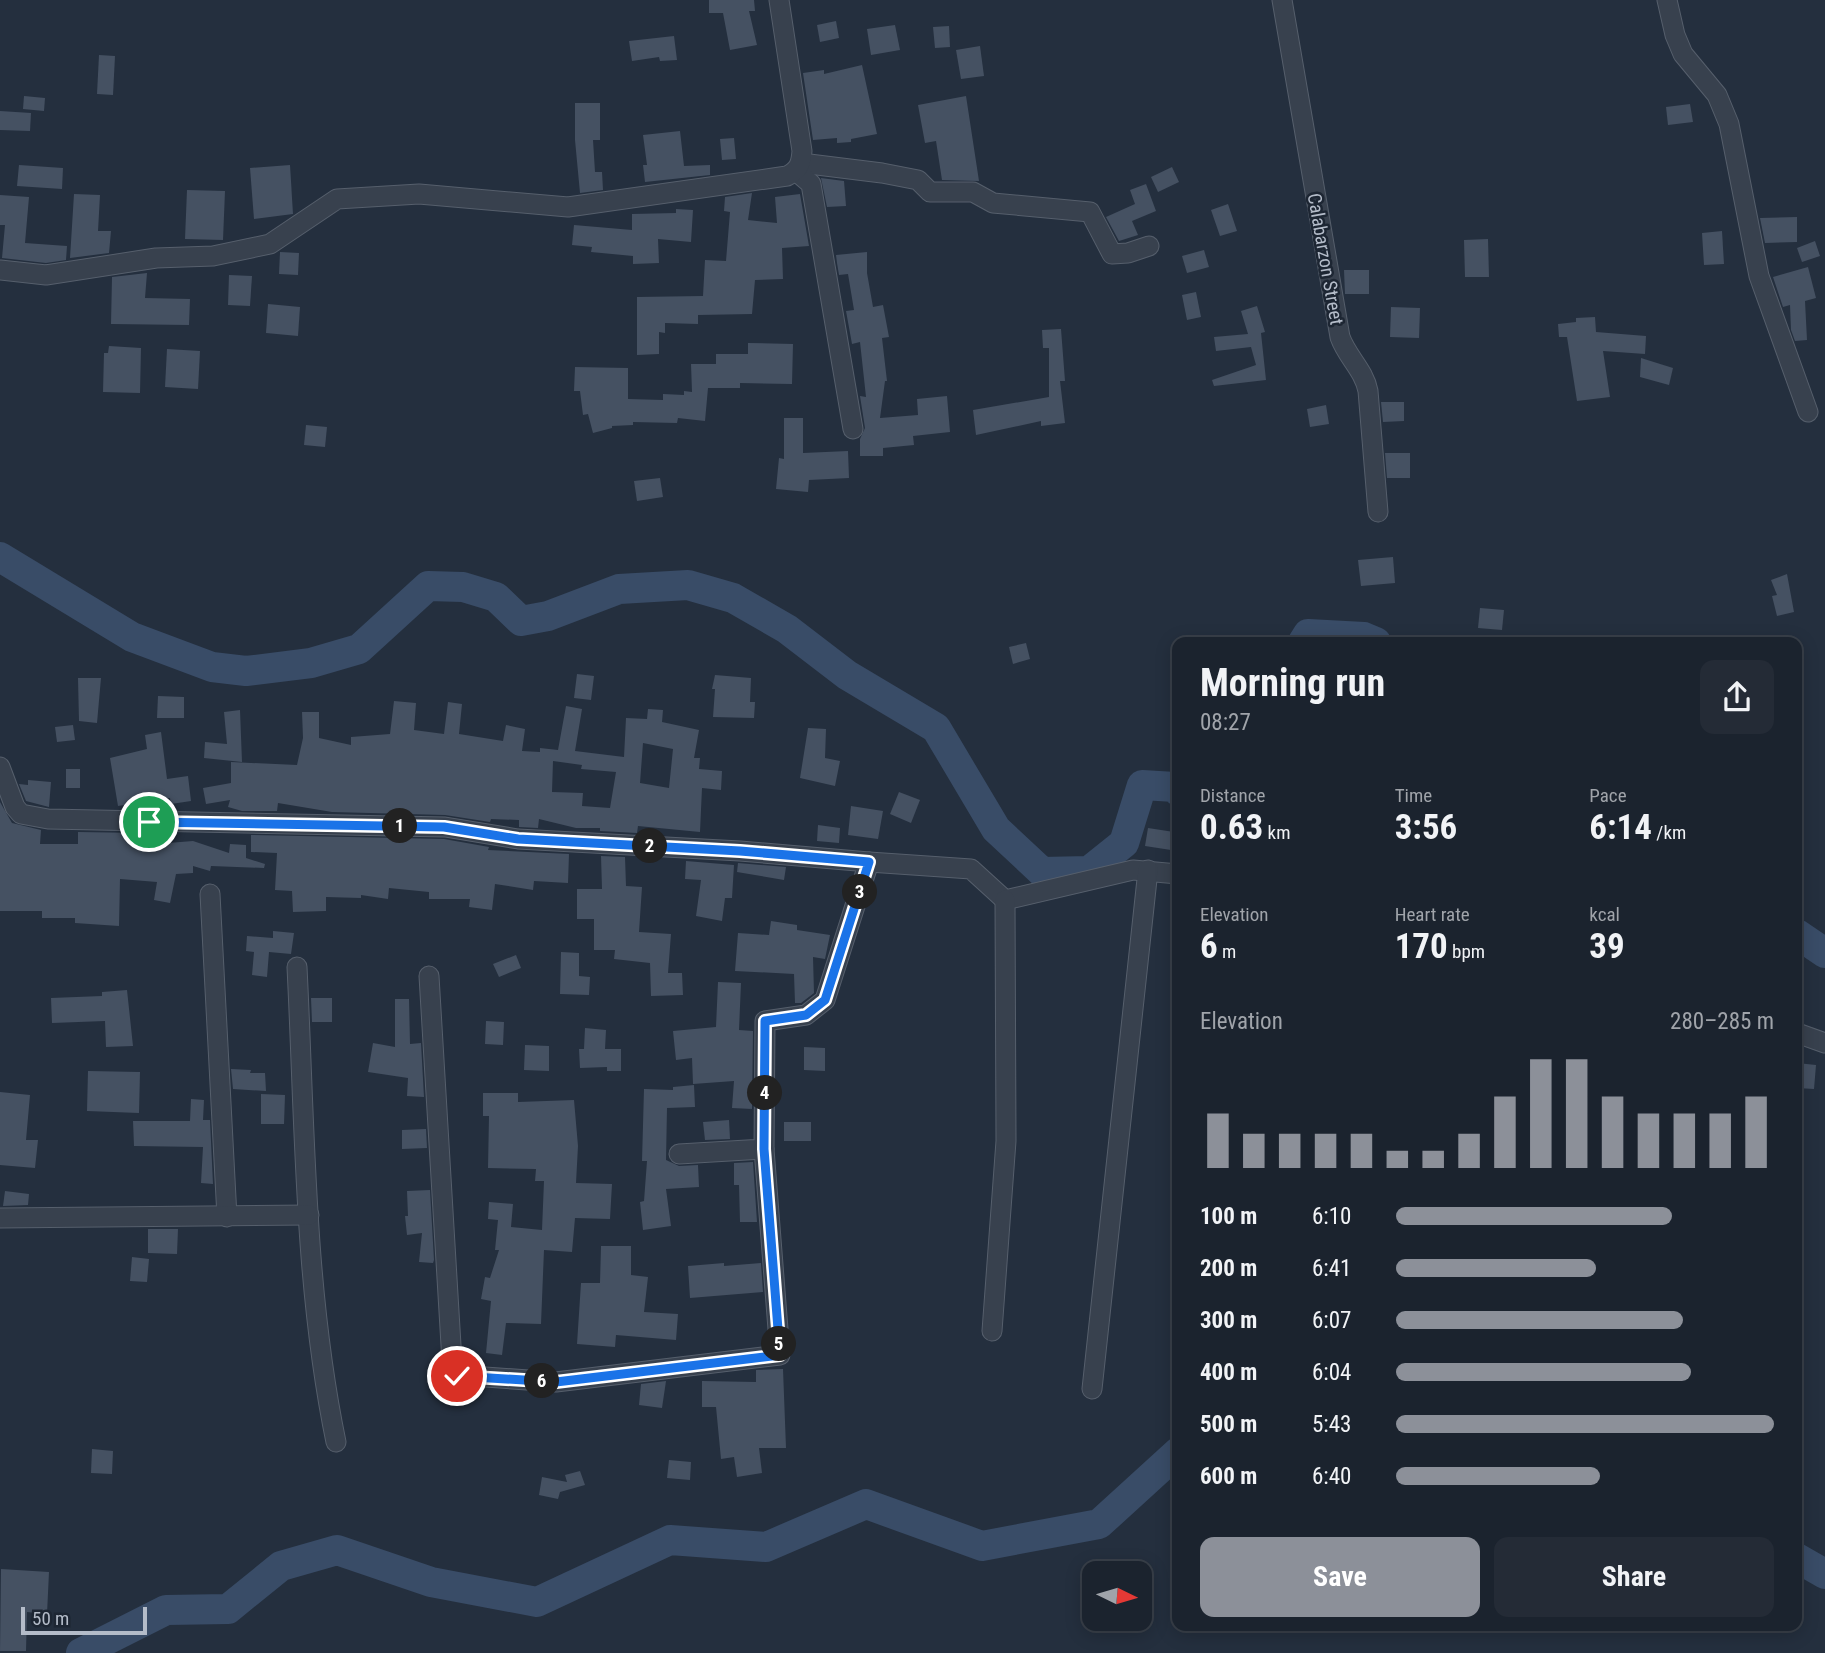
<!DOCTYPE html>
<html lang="en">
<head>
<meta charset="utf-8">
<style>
  body { margin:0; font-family:"Roboto Condensed",sans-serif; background:#242b36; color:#f1f3f6; height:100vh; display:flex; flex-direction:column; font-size:26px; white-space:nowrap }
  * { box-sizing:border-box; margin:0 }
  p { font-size:23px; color:#a0a4aa }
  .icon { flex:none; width:38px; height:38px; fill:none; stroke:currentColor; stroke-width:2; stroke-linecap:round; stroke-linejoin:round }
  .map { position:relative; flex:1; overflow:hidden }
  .panel { position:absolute; left:1172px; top:637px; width:630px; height:994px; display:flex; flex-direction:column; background:#1b232e; border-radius:14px; box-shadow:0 4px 18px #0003,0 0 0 2px #39404a }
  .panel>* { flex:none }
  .needle { width:46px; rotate:95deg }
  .controls { position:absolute; left:1082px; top:1561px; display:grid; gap:14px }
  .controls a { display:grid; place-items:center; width:70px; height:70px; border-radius:14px; background:#1b232e; box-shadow:0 4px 18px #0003,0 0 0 2px #39404a; font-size:35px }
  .scale { position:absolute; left:21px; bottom:18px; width:126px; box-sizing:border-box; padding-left:7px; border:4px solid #b4bcc9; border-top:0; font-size:19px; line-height:24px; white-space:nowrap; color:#b4bcc9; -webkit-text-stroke:5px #1d2633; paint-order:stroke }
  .pin { position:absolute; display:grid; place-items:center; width:60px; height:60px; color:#fff; margin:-30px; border:4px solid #fff; border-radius:50%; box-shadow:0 2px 7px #0007 }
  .km { position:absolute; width:35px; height:35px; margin:-18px; border-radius:50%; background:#222; color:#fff; font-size:19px; line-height:35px; text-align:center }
  .round { display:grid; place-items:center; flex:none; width:74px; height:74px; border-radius:14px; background:#242b36 }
  .headline { display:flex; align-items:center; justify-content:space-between; height:119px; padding:0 28px }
  h1 { font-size:38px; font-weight:700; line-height:52px }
  .metrics { display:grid; grid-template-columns:repeat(3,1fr); gap:10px; height:119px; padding:7px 28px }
  .metrics div { display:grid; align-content:center }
  .metrics b { font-size:35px; font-weight:700 }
  .metrics small { font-size:19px; font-weight:400 }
  .metrics p { font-size:19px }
  .chart { height:196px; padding:14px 28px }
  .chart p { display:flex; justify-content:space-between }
  .chart svg { width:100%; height:126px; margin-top:7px; stroke:#8c9099; stroke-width:6 }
  .cta { display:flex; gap:14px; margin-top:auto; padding:14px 28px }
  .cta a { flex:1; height:80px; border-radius:14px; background:#8c9099; color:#fff; font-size:28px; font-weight:700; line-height:80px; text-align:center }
  .cta a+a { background:#242b36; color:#f1f3f6 }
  ul { padding:0 28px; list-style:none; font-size:23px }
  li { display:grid; grid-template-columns:112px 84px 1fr; align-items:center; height:52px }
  li i { height:18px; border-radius:9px; background:#8c9099 }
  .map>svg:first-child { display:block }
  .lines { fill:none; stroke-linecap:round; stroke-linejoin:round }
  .river { stroke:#394c67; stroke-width:30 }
  .building { fill:#455162; fill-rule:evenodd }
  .minor-casing { stroke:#565f6c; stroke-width:21 }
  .minor { stroke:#38414e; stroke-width:19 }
  .route-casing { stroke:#fff; stroke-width:14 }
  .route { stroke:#1a73e8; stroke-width:9 }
  .labels { text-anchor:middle; stroke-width:5; stroke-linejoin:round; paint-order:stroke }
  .street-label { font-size:19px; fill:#b4bcc9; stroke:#1d2633 }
</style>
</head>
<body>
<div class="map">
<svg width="1825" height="1653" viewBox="0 0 1825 1653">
  <rect width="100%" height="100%" fill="#242f3e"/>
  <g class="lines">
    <g class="river">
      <path d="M0 557 132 637 212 667 246 671 311 663 359 649 428 586 463 587 496 597 521 621 548 616 619 589 688 585 733 598 787 629 847 675 936 728 996 829 1042 872 1089 871 1124 843 1142 785 1175 787 1178 791"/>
      <path d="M1303 642 1308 634 1364 637 1376 642"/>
      <path d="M1797 934 1825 953"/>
      <path d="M1797 1558 1825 1574"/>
      <path d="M81 1653 166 1610 228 1609 281 1566 337 1550 431 1582 537 1602 670 1540 766 1547 866 1504 982 1546 1099 1524 1178 1452"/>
    </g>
  </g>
  <g class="building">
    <path d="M709 0H754L755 11H749L757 45 730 50 723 13H709Z"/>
    <path d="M836 21 839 38 820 42 817 25Z"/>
    <path d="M895 25 900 50 871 55 867 29Z"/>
    <path d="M949 26 950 47 935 48 933 27Z"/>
    <path d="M674 36 677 60 660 61 659 57 632 61 629 41Z"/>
    <path d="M980 46 984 76 961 79 956 50Z"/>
    <path d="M99 55 115 56 113 95 97 94Z"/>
    <path d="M862 65 877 134 851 139V142L837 143V138L813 140 803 73 824 70V74Z"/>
    <path d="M24 96 45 98 44 111 23 109Z"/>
    <path d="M966 96 979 181 942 180 936 141 925 143 918 105Z"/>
    <path d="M575 103H600V140H593L595 172H602L603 190 580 193 575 140Z"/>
    <path d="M1690 104 1693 122 1668 125 1666 107Z"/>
    <path d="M0 111 31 113 30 131 0 130Z"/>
    <path d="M680 131 684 166 710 165V175L645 182 643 165H647L643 135Z"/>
    <path d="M734 138 736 159 722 160 720 139Z"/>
    <path d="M19 165 63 168 62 189 17 186Z"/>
    <path d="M290 165 293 214 254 219 250 168Z"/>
    <path d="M1172 167 1179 182 1158 192 1151 177Z"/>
    <path d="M821 178 844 181 846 206 827 207Z"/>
    <path d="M1146 184 1156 211 1132 221 1138 235 1119 241 1106 217 1135 204 1130 190Z"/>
    <path d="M187 190 225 191 223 240 185 239Z"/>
    <path d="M752 193 748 220 777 223 775 197 800 194 809 246 782 248 783 279 755 280 752 314 698 315V324L665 323V333L659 332V354L637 355V297L703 296 705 260 726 261 730 212 724 211 725 197Z"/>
    <path d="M74 194 100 195 98 231H111L109 253 70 258Z"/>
    <path d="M0 195 29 197 25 243 67 246 66 260 46 263 2 258 5 225H0Z"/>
    <path d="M1228 204 1237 231 1220 236 1211 210Z"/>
    <path d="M676 209 693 210 691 242 658 239 659 263 633 264V256L591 252 592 247 572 245 574 225 632 230V214L676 213Z"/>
    <path d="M1797 217V242L1765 243 1760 218Z"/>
    <path d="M1722 231 1724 264 1704 265 1702 233Z"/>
    <path d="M1488 239 1489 277H1465L1464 240Z"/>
    <path d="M1815 241 1820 256 1802 262 1797 248Z"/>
    <path d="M1204 250 1209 267 1187 273 1182 256Z"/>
    <path d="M280 252 299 253 298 275 279 274Z"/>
    <path d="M867 252V273L873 307 883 305 889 337 882 338 887 381H885L880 418 918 415 917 399 947 396 950 432 913 436 914 445 883 448V456H860V439L865 428 860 396 866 397 860 342 852 344 846 311 854 310 848 274 839 275 837 263 836 255Z"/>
    <path d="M1808 267 1816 298 1805 301 1807 340 1795 341 1791 330 1790 305 1783 307 1773 277Z"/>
    <path d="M1344 270H1369V294H1345Z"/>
    <path d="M147 273 145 298 190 299 189 325 111 324 112 277Z"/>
    <path d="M229 275 252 276 250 306 228 305Z"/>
    <path d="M1196 292 1201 317 1187 320 1182 295Z"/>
    <path d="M268 304 300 307 298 336 266 333Z"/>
    <path d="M1257 306 1265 332 1261 333 1266 380 1214 386 1212 380 1256 365 1251 347 1216 351 1214 337 1248 334 1241 311Z"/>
    <path d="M1391 307 1420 308 1419 338 1390 337Z"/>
    <path d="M1595 317 1596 332 1646 336 1645 354 1603 351 1610 397 1577 401 1567 337H1559L1558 324 1576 322V318Z"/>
    <path d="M1061 329 1065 381H1060L1065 423 1041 426V421L976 435 973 410 1049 397V348H1043L1042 330Z"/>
    <path d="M748 343 793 344 792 384 740 383V388H708L705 421 678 418 677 423 633 422V425L612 426V428L593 433 588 414 583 415 580 391H574L575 367 628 368V399L663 400V394L684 395V391L692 392 691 364H716V354H748Z"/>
    <path d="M109 346 141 348 140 393 103 392 104 353H108Z"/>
    <path d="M167 349 200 351 198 389 165 387Z"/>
    <path d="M1641 358 1673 368 1669 385 1640 377Z"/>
    <path d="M1381 402H1404V421L1383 422Z"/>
    <path d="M1326 405 1329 424 1310 427 1307 409Z"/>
    <path d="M784 418H803V453L848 451 849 478 809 480 808 492 776 489 779 458 784 459Z"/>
    <path d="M306 425 327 427 325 447 304 445Z"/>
    <path d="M1385 453H1410V478H1387Z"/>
    <path d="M660 478 663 497 637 501 634 481Z"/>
    <path d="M1393 557 1395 583 1361 586 1358 560Z"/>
    <path d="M1787 574 1794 612 1777 616 1772 596 1777 595 1771 580Z"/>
    <path d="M1480 608 1504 610 1502 630 1478 628Z"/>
    <path d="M1026 643 1030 659 1013 664 1009 647Z"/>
    <path d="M577 674 594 676 591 700 574 698Z"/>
    <path d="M715 675 751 678 750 702H755L754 718 713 717 715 689H712Z"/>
    <path d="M78 678H101L97 723 79 721Z"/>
    <path d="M158 696 184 697V718H157Z"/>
    <path d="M394 701 416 703 414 730 444 734 448 702 462 704 459 734 503 741 506 725 525 729 522 751 540 752V748L558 750 566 706 582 709 575 751 624 757 626 718 647 719 648 709 663 710 662 722 699 730 694 758H700L699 769 722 771 721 790 702 788 700 832 638 826 637 833 600 831V828H576L539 819 538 828 519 827V820L491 819 490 822 445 815 332 812 278 803 277 811H242L228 807 230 800 206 804 203 788 231 783V762L297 765 303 738 302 712H319V738L351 745V737L390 734ZM643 743 673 749 669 788 640 783ZM553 761 582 765 581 769 616 772 610 808 582 806 583 793 552 792Z"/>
    <path d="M240 710 242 762 204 758 205 742 227 744 224 712Z"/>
    <path d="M73 725 75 740 57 742 55 727Z"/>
    <path d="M808 728 826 729 825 758 840 761 835 786 800 778Z"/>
    <path d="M161 732 167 779 188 776 191 801 171 804 170 798 118 806 110 758 147 749 145 735Z"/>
    <rect x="66" y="769" width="14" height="19"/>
    <path d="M28 780 51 782 49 807 26 801 19 784 28 785Z"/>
    <path d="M899 792 920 800 911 823 890 814Z"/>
    <path d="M0 802 12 823 41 830 40 844H78V832L141 833V836L168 838V843L193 841 229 853 230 844 246 845V858L265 864 264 868 211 866 210 871 193 866V873L176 874 170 903 154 900 157 882 120 879 119 926 75 923V918H42V911H0Z"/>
    <path d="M851 806 883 811 878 839 848 835Z"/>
    <path d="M818 825 840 828 839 843 817 841Z"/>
    <path d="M1148 828 1174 832 1171 850 1145 846Z"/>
    <path d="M251 835 444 839 489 847 488 850 569 854 568 883 534 881 533 890 495 884 492 910 469 907 470 899H429V892L389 888 388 899 361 895V898L326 897V911L293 912 292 891 275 890 277 853 251 852Z"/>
    <path d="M601 856 625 857 626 886 642 887 639 932 671 934 668 973H682L683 995 651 996 650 963 614 959 615 950H594V919H577V889H602Z"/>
    <path d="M686 861 734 865 732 898H725L722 921 696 916 701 880 685 879Z"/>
    <path d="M738 863 786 867 784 880 737 872Z"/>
    <path d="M771 921 797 925V930L830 935 825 959 813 957 814 993 801 1003H795L794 974 735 971 738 933 769 935Z"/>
    <path d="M273 931 294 933 291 954 269 952 267 977 252 975 254 952 246 951 247 936 273 938Z"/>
    <path d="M561 952 579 953V976L590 977 589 995 560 994Z"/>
    <path d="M516 955 521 968 499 977 493 964Z"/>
    <path d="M718 982 741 983 739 1030 753 1031 752 1109 732 1108 734 1081 693 1084 692 1058 676 1060 673 1031 716 1027Z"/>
    <path d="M127 990 133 1046 106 1047 105 1021 52 1023 51 998 102 996V992Z"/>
    <path d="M311 998H332V1022H312Z"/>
    <path d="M395 999H409L410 1044 421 1043 424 1097 407 1096 408 1078 368 1072 373 1043 395 1047Z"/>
    <path d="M486 1021 504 1022 503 1045 485 1044Z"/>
    <path d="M585 1028 606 1030 605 1049H621V1071H607V1067L580 1068 579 1049H584Z"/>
    <path d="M525 1045 549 1046V1071L524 1070Z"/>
    <path d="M804 1047 825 1048V1071L804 1070Z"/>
    <path d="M1797 1063 1816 1065 1814 1089 1797 1088Z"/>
    <path d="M231 1069 251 1070 250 1073H265L266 1091 233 1089Z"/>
    <path d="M88 1071 140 1072 139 1113 87 1111Z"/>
    <path d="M694 1085 695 1107 667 1108 666 1160 679 1166 698 1165 699 1187 666 1189 671 1226 643 1230 640 1202 644 1201 647 1161H642L644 1089 673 1090V1087Z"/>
    <path d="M0 1092 30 1095 26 1140H38L35 1168 0 1165Z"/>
    <path d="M483 1093H518V1102L574 1100 578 1146 576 1183 612 1184 610 1219 575 1218 572 1252 544 1250 541 1324 506 1323 502 1355 486 1353 491 1301 481 1299 485 1277 490 1278 499 1250H495L498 1220 488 1219 489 1202 513 1204 511 1227 542 1230 544 1181H535L536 1169 488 1168 489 1116H483Z"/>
    <path d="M261 1094 285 1095 284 1124H261Z"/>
    <path d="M191 1099 204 1100 203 1120H210L213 1184 201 1183 203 1147 134 1146 133 1121H190Z"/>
    <path d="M729 1120 730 1139 705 1140 703 1122Z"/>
    <rect x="784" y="1122" width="27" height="19"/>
    <path d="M426 1129 427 1148 402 1149V1130Z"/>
    <path d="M753 1162 757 1222H740L739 1185H734V1163Z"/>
    <path d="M430 1190 434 1260 433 1263 419 1262 422 1233 407 1235 405 1216H408L407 1191Z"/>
    <path d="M5 1191 29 1194 28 1205 3 1206Z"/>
    <path d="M148 1229H178L177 1254 148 1253Z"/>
    <path d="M601 1246H631V1275L648 1277 644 1312 678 1314 676 1340 616 1335 615 1347 577 1344 581 1283H600Z"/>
    <path d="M132 1257 149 1259 147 1282 130 1281Z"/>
    <path d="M724 1263V1266L761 1263 763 1292 690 1298 688 1266Z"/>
    <path d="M783 1369 786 1448H759L762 1473 737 1477 734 1457 721 1459 716 1407H702V1381L756 1382V1370Z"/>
    <path d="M666 1381 662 1408 639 1405 641 1384Z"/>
    <path d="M92 1449 113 1451 112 1474 91 1473Z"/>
    <path d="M669 1460 691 1462 690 1480 667 1478Z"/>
    <path d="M580 1471 585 1485 560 1492 558 1499 539 1495 542 1477 567 1482 565 1475Z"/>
    <path d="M1 1569 49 1572 47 1614 27 1612 26 1651H0Z"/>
  </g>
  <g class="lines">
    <g class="minor-casing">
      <g id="minor">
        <path d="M1282 0 1340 337C1347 357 1364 370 1368 391L1378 512"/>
        <path d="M1667 0 1675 35 1683 54 1717 95 1729 124 1759 276 1808 412"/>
        <path d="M801 163 882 173 918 180 930 192H973L993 203 1090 212 1112 254 1128 253 1149 246"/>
        <path d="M796 171 811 184 853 429"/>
        <path d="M0 270 46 275 156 258 213 256 270 244 337 199 419 194 568 207 787 176C799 170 801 164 802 151L779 0"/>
        <path d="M0 767 15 807 21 814 48 819 445 827 518 839 740 851 869 862 825 1000 806 1015 765 1021 764 1149 679 1154"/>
        <path d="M869 862 971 869 1005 900 1133 870 1178 874"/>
        <path d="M210 894 227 1217"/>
        <path d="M297 967C305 1125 304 1287 336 1442"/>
        <path d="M429 976 452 1362 457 1375 556 1382 780 1355 764 1149"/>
        <path d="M1797 1033 1825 1043"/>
        <path d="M0 1218 309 1215"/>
        <path d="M992 1331 1006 1141 1005 900"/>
        <path d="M1092 1389 1148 870"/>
      </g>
    </g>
    <use href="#minor" class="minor"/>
  </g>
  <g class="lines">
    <g class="route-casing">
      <path id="route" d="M149 822 444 827 518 839 740 851 869 862 825 1000 806 1015 765 1021 764 1149 780 1355 556 1382 457 1376"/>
    </g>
    <use href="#route" class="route"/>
  </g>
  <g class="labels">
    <g class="street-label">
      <text transform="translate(1326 259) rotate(80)" y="7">Calabarzon Street</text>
    </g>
  </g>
</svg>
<div class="controls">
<a><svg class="needle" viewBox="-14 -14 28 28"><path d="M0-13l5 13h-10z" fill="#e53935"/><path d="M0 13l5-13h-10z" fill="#a0a4aa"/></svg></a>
</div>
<div class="scale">50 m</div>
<div class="pin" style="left:149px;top:822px;background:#1e9e55"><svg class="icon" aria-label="arrive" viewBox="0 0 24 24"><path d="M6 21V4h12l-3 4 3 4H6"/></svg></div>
<div class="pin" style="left:457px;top:1376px;background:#d93025"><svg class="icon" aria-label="check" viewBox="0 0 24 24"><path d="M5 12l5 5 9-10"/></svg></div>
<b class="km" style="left:400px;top:826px">1</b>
<b class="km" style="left:650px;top:846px">2</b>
<b class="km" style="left:860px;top:892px">3</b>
<b class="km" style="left:765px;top:1093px">4</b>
<b class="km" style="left:779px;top:1344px">5</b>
<b class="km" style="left:542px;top:1381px">6</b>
<section class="panel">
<div class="headline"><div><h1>Morning run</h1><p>08:27</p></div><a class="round"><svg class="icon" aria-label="share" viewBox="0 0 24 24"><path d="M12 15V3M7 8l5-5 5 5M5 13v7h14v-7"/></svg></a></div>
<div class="metrics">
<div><p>Distance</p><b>0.63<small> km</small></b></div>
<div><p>Time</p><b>3:56</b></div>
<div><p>Pace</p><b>6:14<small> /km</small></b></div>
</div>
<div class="metrics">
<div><p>Elevation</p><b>6<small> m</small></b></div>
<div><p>Heart rate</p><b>170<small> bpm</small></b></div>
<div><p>kcal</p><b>39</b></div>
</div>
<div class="chart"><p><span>Elevation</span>280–285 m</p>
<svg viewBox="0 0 160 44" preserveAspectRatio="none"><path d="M5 44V25M15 44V32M25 44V32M35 44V32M45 44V32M55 44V38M65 44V38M75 44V32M85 44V19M95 44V6M105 44V6M115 44V19M125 44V25M135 44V25M145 44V25M155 44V19"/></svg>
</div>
<ul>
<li><b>100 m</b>6:10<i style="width:73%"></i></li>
<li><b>200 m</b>6:41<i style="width:53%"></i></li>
<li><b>300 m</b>6:07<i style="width:76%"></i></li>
<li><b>400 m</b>6:04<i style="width:78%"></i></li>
<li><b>500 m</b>5:43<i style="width:100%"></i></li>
<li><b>600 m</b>6:40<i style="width:54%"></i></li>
</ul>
<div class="cta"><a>Save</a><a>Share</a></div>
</section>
</div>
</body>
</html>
